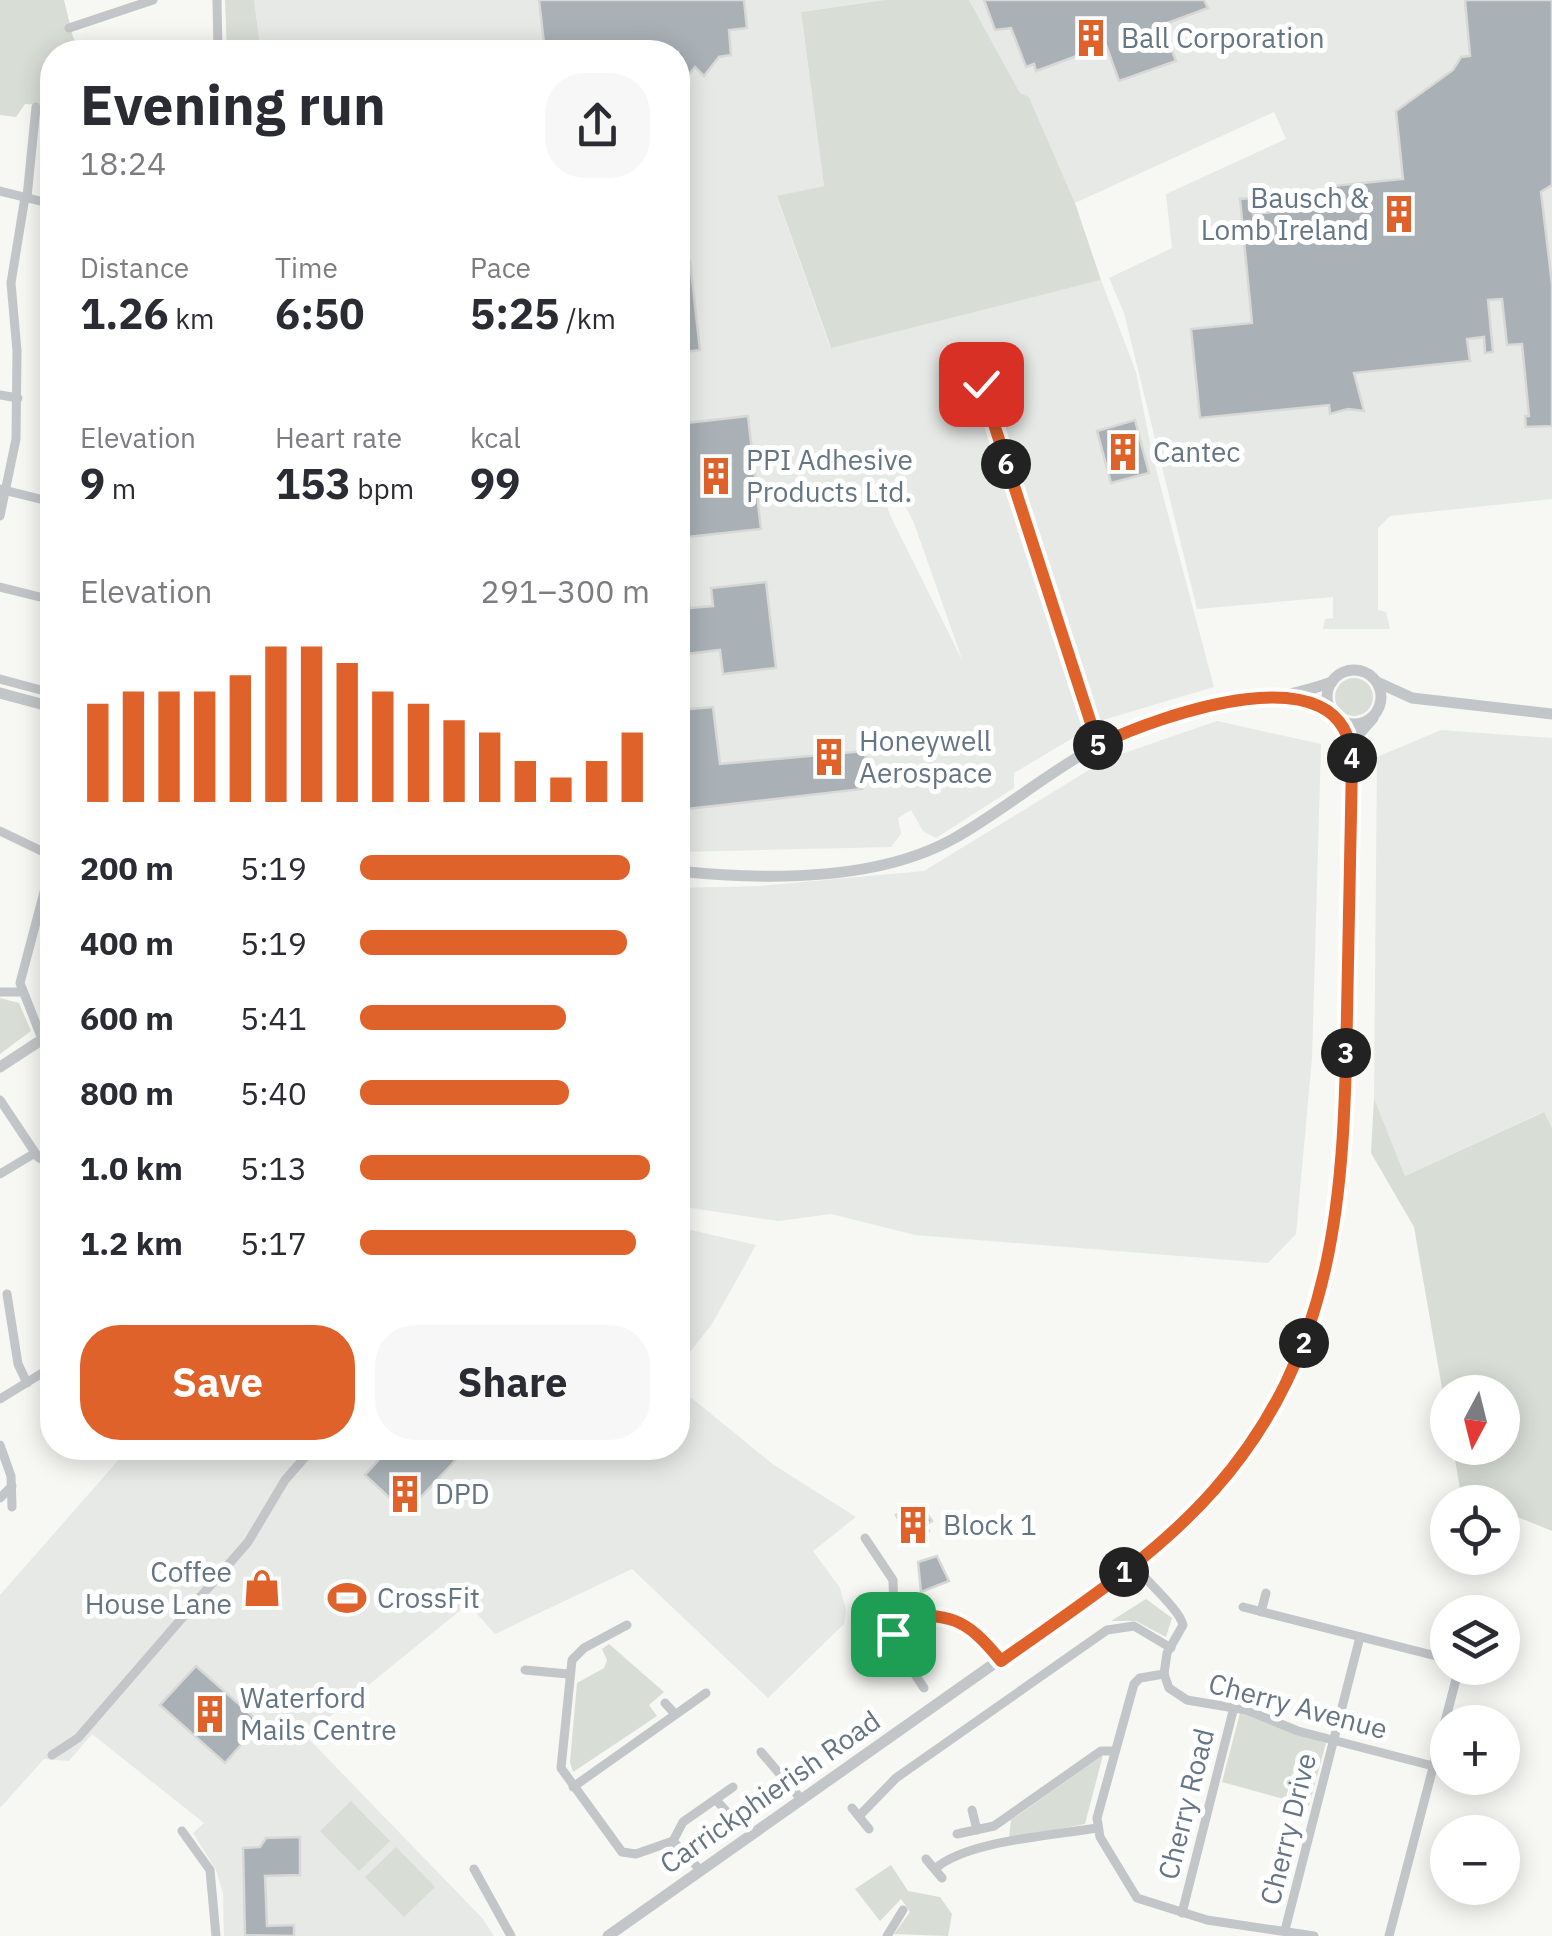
<!DOCTYPE html>
<html lang="en">
<head>
<meta charset="utf-8">
<style>
  body { margin:0; font-family:"IBM Plex Sans",sans-serif; background:#f7f7f7; color:#2b2b33; height:100vh; display:flex; flex-direction:column; font-size:38px; white-space:nowrap }
  * { box-sizing:border-box; margin:0 }
  p { font-size:32px; color:#7c7c81 }
  .icon { flex:none; width:55px; height:55px; fill:none; stroke:currentColor; stroke-width:2; stroke-linecap:round; stroke-linejoin:round }
  .map { position:relative; flex:1; overflow:hidden }
  .panel { position:absolute; left:40px; top:40px; width:650px; height:1420px; display:flex; flex-direction:column; background:#fff; border-radius:40px; box-shadow:0 5px 25px #0003 }
  .panel>* { flex:none }
  .needle { width:65px; rotate:187deg }
  .tools { position:absolute; left:1430px; top:1375px; display:grid; gap:20px }
  .tools a { display:grid; place-items:center; width:90px; height:90px; border-radius:50%; background:#fff; box-shadow:0 5px 25px #0003; font-size:50px }
  .pin { position:absolute; display:grid; place-items:center; width:85px; height:85px; color:#fff; margin:-42px; border-radius:20px; box-shadow:0 5px 15px #0006 }
  .km { position:absolute; width:50px; height:50px; margin:-25px; border-radius:50%; background:#222; color:#fff; font-size:28px; line-height:50px; text-align:center }
  .round { display:grid; place-items:center; flex:none; width:105px; height:105px; border-radius:40px; background:#f7f7f7 }
  .summary { display:flex; align-items:center; justify-content:space-between; height:170px; padding:0 40px }
  h1 { font-size:55px; font-weight:700; line-height:75px }
  .metrics { display:grid; grid-template-columns:repeat(3,1fr); gap:15px; height:170px; padding:10px 40px }
  .metrics div { display:grid; align-content:center }
  .metrics b { font-size:42px; font-weight:700 }
  .metrics small { font-size:28px; font-weight:400 }
  .metrics p { font-size:28px }
  .chart { height:280px; padding:20px 40px }
  .chart p { display:flex; justify-content:space-between }
  .chart svg { width:100%; height:180px; margin-top:10px; stroke:#e0622b; stroke-width:6 }
  .action { display:flex; gap:20px; margin-top:auto; padding:20px 40px }
  .action a { flex:1; height:115px; border-radius:40px; background:#e0622b; color:#fff; font-size:40px; font-weight:700; line-height:115px; text-align:center }
  .action a+a { background:#f7f7f7; color:#2b2b33 }
  ul { padding:0 40px; list-style:none; font-size:32px }
  li { display:grid; grid-template-columns:160px 120px 1fr; align-items:center; height:75px }
  li i { height:25px; border-radius:12px; background:#e0622b }
  .map>svg:first-child { display:block }
  .built { fill:#e7e9e7; fill-rule:evenodd }
  .green { fill:#d8ded5 }
  .building { fill:#a9b1b6; stroke:#d8d8d6; stroke-width:2.5 }
  .lines { fill:none; stroke-linecap:round; stroke-linejoin:round }
  .minor { stroke:#c2c6c9; stroke-width:9 }
  .tertiary { stroke:#c2c6c9; stroke-width:11 }
  .route-casing { stroke:#fff; stroke-width:20 }
  .route { stroke:#e0622b; stroke-width:12 }
  .labels { text-anchor:middle; stroke-width:10; stroke-linejoin:round; paint-order:stroke }
  .poi-label { font-size:28px; fill:#667584; stroke:#fff; text-anchor:start }
  .street-label { font-size:28px; fill:#667584; stroke:#fff }
</style>
</head>
<body>
<div class="map">
<svg width="1552" height="1936" viewBox="0 0 1552 1936">
  <rect width="100%" height="100%" fill="#f7f7f4"/>
  <g class="built">
    <path d="M254 0H884L801 12 824 186 777 197 830 347 1101 280 1136 372 1153 458 1214 687 1103 720 1014 773V788L936 838 923 831 911 810 898 818 901 834 891 847 678 852V52H261ZM900 495 914 523 963 662 890 515 885 500Z"/>
    <path d="M969 0H1552V499L1390 516 1378 528V610L1386 612 1390 629H1323L1325 619 1333 618V597L1197 609 1124 313 1109 278 1172 248 1166 194 1286 139 1274 112 1075 203 1029 97 1020 93Z"/>
    <path d="M1217 721 1321 744 1312 1058 1296 1234 1268 1263 915 1235 831 1214 778 1221 678 1206V888L760 886 924 871 1107 759Z"/>
    <path d="M1441 730 1552 738V1128L1543 1112 1405 1176 1374 1098 1377 757Z"/>
    <path d="M678 1227 756 1245 712 1324 678 1367Z"/>
    <path d="M678 1387 774 1465 856 1517 813 1551 840 1588 846 1610 844 1624 768 1698 632 1569 495 1634 468 1604 306 1736 483 1919 494 1936H224L223 1893 216 1870 193 1833 204 1823 92 1734 69 1761 44 1759 0 1808V1595L129 1448H678Z"/>
  </g>
  <g class="green">
    <path d="M0 0H64L73 37 82 52H52V112L47 105 25 104 16 117 0 115Z"/>
    <path d="M225 0H254L261 52H227Z"/>
    <path d="M884 0H969L1020 93 1029 97 1075 203 1101 280 831 348 777 196 824 186 801 12Z"/>
    <circle cx="1354" cy="697" r="19"/>
    <path d="M0 998 19 1003 31 1031 0 1054Z"/>
    <path d="M1374 1098 1405 1176 1544 1112 1552 1128V1531L1503 1511 1502 1502 1462 1500 1453 1448H1502V1392H1448L1447 1417 1414 1227 1371 1153Z"/>
    <path d="M1146 1599 1172 1618 1166 1637 1136 1621H1111Z"/>
    <path d="M609 1644 664 1692 649 1705 657 1716 573 1772 570 1762 577 1683 604 1668 607 1660 602 1649Z"/>
    <path d="M1240 1713 1326 1743 1309 1806 1222 1782Z"/>
    <path d="M1103 1755 1085 1824 1009 1839 1011 1820Z"/>
    <path d="M351 1801 390 1841 359 1871 320 1831Z"/>
    <path d="M396 1847 435 1887 404 1917 365 1877Z"/>
    <path d="M891 1865 908 1891 940 1897 952 1914 948 1936 894 1934 910 1912 901 1899 880 1921 855 1889Z"/>
  </g>
  <g class="building">
    <path d="M539 0H744L747 28 729 30 731 55 719 57 704 76 695 67 686 78 678 69V52H545Z"/>
    <path d="M984 0H1204L1208 8 1162 25 1176 61 1119 81 1106 45 1036 71 1034 64 1026 67 1011 28 995 30Z"/>
    <path d="M1465 0H1552V185L1541 192 1552 284V426L1526 427 1525 416H1529L1522 344 1507 345 1502 299 1488 300 1493 352 1485 353 1484 337 1467 339 1470 361 1354 373 1364 411 1348 409 1330 414 1329 405 1200 418 1191 329 1252 323 1240 199 1251 198 1253 214 1334 205 1332 186 1403 179 1396 111 1453 70 1461 57 1470 56Z"/>
    <path d="M690 261 700 350 678 353V263Z"/>
    <path d="M748 416 761 529 678 538V424Z"/>
    <path d="M1135 420 1149 473 1111 483 1097 431Z"/>
    <path d="M766 582 776 668 723 674 720 650 678 655V594L688 592 690 608 713 606 711 588Z"/>
    <path d="M713 707 720 764 865 751 868 780 861 781 862 789 678 810V710Z"/>
    <path d="M376 1448H460L464 1451 406 1513 365 1475 384 1454Z"/>
    <path d="M909 1507 918 1514 924 1509 932 1521 925 1525 929 1531 910 1543 896 1515Z"/>
    <path d="M937 1556 949 1581 921 1592 918 1562Z"/>
    <path d="M196 1666 260 1723 225 1763 160 1705Z"/>
    <path d="M300 1837V1875L265 1876 267 1926 294 1925V1936L245 1935 243 1848 260 1847 266 1838Z"/>
  </g>
  <g class="lines">
    <g class="minor">
      <path d="M217 0 218 52"/>
      <path d="M69 28 153 0"/>
      <path d="M0 191 52 204"/>
      <path d="M27 197 36 107"/>
      <path d="M981 384 1098 745"/>
      <path d="M0 395 18 398"/>
      <path d="M0 489 52 502"/>
      <path d="M0 516 16 439 17 351 11 283 25 197"/>
      <path d="M0 587 52 600"/>
      <path d="M0 679 52 693"/>
      <path d="M0 831 52 856"/>
      <path d="M0 992H21"/>
      <path d="M42 1039 20 983 52 862"/>
      <path d="M0 1100 38 1157 52 1165"/>
      <path d="M48 1165 52 1189"/>
      <path d="M0 1174 35 1153"/>
      <path d="M7 1294 18 1364 27 1383"/>
      <path d="M0 1399 52 1367"/>
      <path d="M0 1445 11 1476 12 1507"/>
      <path d="M0 1498 12 1486"/>
      <path d="M865 1538 893 1580 894 1615C950 1615 964 1615 1001 1661"/>
      <path d="M1134 1565C1147 1582 1180 1610 1183 1625L1167 1653 1164 1674 1140 1678 1134 1684 1097 1818 1100 1837 1137 1898 1207 1920 1314 1936"/>
      <path d="M1243 1607 1448 1659"/>
      <path d="M1261 1612 1266 1593"/>
      <path d="M894 1615 896 1646 924 1688"/>
      <path d="M627 1625 584 1648 572 1660 561 1768 622 1852 636 1854 673 1841 701 1871"/>
      <path d="M525 1670 568 1674"/>
      <path d="M1164 1674 1169 1688 1187 1700 1246 1710 1298 1731 1433 1766"/>
      <path d="M665 1703 675 1714"/>
      <path d="M761 1752 802 1800"/>
      <path d="M52 1755 78 1738 248 1542 285 1480 313 1448"/>
      <path d="M573 1787 706 1693"/>
      <path d="M716 1800 726 1811"/>
      <path d="M852 1808 869 1829"/>
      <path d="M972 1810 977 1830"/>
      <path d="M859 1816 896 1778 1107 1630 1134 1626 1171 1648"/>
      <path d="M182 1831 210 1870 216 1936"/>
      <path d="M957 1834 994 1826 1101 1751H1115"/>
      <path d="M673 1841 683 1822 733 1787"/>
      <path d="M926 1859 942 1878"/>
      <path d="M474 1869 511 1936"/>
      <path d="M935 1869C965 1841 1055 1835 1097 1828"/>
      <path d="M1182 1913 1234 1707"/>
      <path d="M1285 1930 1360 1637"/>
      <path d="M887 1936 903 1910"/>
      <path d="M1389 1936 1459 1668"/>
    </g>
    <g class="tertiary">
      <circle cx="1354" cy="697" r="27"/>
      <path d="M1377 682 1412 698 1552 714"/>
      <path d="M0 693 52 707"/>
      <path d="M1294 699 1332 713"/>
      <path d="M678 871C763 880 875 882 953 839 1015 804 1067 755 1134 729 1203 701 1266 706 1332 682"/>
      <path d="M0 1067 52 1033"/>
      <path d="M608 1936 1134 1565 1216 1488 1262 1424 1313 1317 1338 1217 1344 1130 1353 758 1358 735 1373 718"/>
    </g>
  </g>
  <g class="lines">
    <g class="route-casing">
      <path id="route" d="M893 1634 894 1615C950 1615 964 1615 1001 1661 1075 1608 1153 1559 1214 1490 1338 1350 1344 1190 1347 1013 1348 930 1351 846 1352 763 1350 645 1156 717 1098 745L981 384"/>
    </g>
    <use href="#route" class="route"/>
  </g>
  <defs>
    <g id="building-bare" transform="scale(3)"><path d="M-4-6H4V6H1V3H-1V6H-4ZM-2.5-4.3h1.7v1.8h-1.7ZM.8-4.3h1.7v1.8H.8ZM-2.5-1h1.7V.8h-1.7ZM.8-1h1.7V.8H.8Z" fill="#e0622b" stroke="#fff" stroke-width="2.5" paint-order="stroke"/></g>
    <g id="shop-bare" transform="scale(3)"><path d="M-5-2.5h2.3a2.7 3.5 0 0 1 5.4 0H5L5.5 6h-11ZM-1.5-2.5h3a1.5 2.3 0 0 0-3 0Z" fill="#e0622b" stroke="#fff" stroke-width="2.5" paint-order="stroke"/></g>
    <g id="stadium-bare" transform="scale(3)"><path d="M0-5a6.5 5 0 1 0 0 10a6.5 5 0 1 0 0-10ZM-3.5-1.8h7v3.6h-7Z" fill="#e0622b" stroke="#fff" stroke-width="2.5" paint-order="stroke"/></g>
  </defs>
  <g fill-rule="evenodd">
    <use href="#building-bare" x="1091" y="38"/>
    <use href="#building-bare" x="1399" y="214"/>
    <use href="#building-bare" x="1123" y="452"/>
    <use href="#building-bare" x="716" y="476"/>
    <use href="#building-bare" x="829" y="757"/>
    <use href="#building-bare" x="405" y="1494"/>
    <use href="#building-bare" x="913" y="1525"/>
    <use href="#shop-bare" x="262" y="1588"/>
    <use href="#stadium-bare" x="347" y="1598"/>
    <use href="#building-bare" x="210" y="1714"/>
  </g>
  <g class="labels">
    <g class="poi-label">
      <text x="1121" y="48">Ball Corporation</text>
      <text x="1369" y="208" text-anchor="end">Bausch &amp;<tspan x="1369" dy="32">Lomb Ireland</tspan></text>
      <text x="1153" y="462">Cantec</text>
      <text x="746" y="470">PPI Adhesive<tspan x="746" dy="32">Products Ltd.</tspan></text>
      <text x="859" y="751">Honeywell<tspan x="859" dy="32">Aerospace</tspan></text>
      <text x="435" y="1504">DPD</text>
      <text x="943" y="1535">Block 1</text>
      <text x="232" y="1582" text-anchor="end">Coffee<tspan x="232" dy="32">House Lane</tspan></text>
      <text x="377" y="1608">CrossFit</text>
      <text x="240" y="1708">Waterford<tspan x="240" dy="32">Mails Centre</tspan></text>
    </g>
    <g class="street-label">
      <text transform="translate(1298 1706) rotate(15)" y="10">Cherry Avenue</text>
      <text transform="translate(770 1792) rotate(-35)" y="10">Carrickphierish Road</text>
      <text transform="translate(1186 1804) rotate(-76)" y="10">Cherry Road</text>
      <text transform="translate(1288 1829) rotate(-76)" y="10">Cherry Drive</text>
    </g>
  </g>
</svg>
<div class="tools">
<a><svg class="needle" viewBox="-14 -14 28 28"><path d="M0-13l5 13h-10z" fill="#e53935"/><path d="M0 13l5-13h-10z" fill="#7c7c81"/></svg></a>
<a><svg class="icon" aria-label="locate" viewBox="0 0 24 24"><circle cx="12" cy="12" r="6"/><path d="M12 2v4M12 18v4M2 12h4M18 12h4"/></svg></a>
<a><svg class="icon" aria-label="layers" viewBox="0 0 24 24"><path d="M12 4l9 5-9 5-9-5zM3 14l9 5 9-5"/></svg></a>
<a>+</a>
<a>−</a>
</div>
<div class="pin" style="left:893px;top:1634px;background:#1e9e55"><svg class="icon" aria-label="arrive" viewBox="0 0 24 24"><path d="M6 21V4h12l-3 4 3 4H6"/></svg></div>
<div class="pin" style="left:981px;top:384px;background:#d93025"><svg class="icon" aria-label="check" viewBox="0 0 24 24"><path d="M5 12l5 5 9-10"/></svg></div>
<b class="km" style="left:1124px;top:1572px">1</b>
<b class="km" style="left:1304px;top:1343px">2</b>
<b class="km" style="left:1346px;top:1053px">3</b>
<b class="km" style="left:1352px;top:758px">4</b>
<b class="km" style="left:1098px;top:745px">5</b>
<b class="km" style="left:1006px;top:464px">6</b>
<section class="panel">
<div class="summary"><div><h1>Evening run</h1><p>18:24</p></div><a class="round"><svg class="icon" aria-label="share" viewBox="0 0 24 24"><path d="M12 15V3M7 8l5-5 5 5M5 13v7h14v-7"/></svg></a></div>
<div class="metrics">
<div><p>Distance</p><b>1.26<small> km</small></b></div>
<div><p>Time</p><b>6:50</b></div>
<div><p>Pace</p><b>5:25<small> /km</small></b></div>
</div>
<div class="metrics">
<div><p>Elevation</p><b>9<small> m</small></b></div>
<div><p>Heart rate</p><b>153<small> bpm</small></b></div>
<div><p>kcal</p><b>99</b></div>
</div>
<div class="chart"><p><span>Elevation</span>291–300 m</p>
<svg viewBox="0 0 160 44" preserveAspectRatio="none"><path d="M5 44V20M15 44V17M25 44V17M35 44V17M45 44V13M55 44V6M65 44V6M75 44V10M85 44V17M95 44V20M105 44V24M115 44V27M125 44V34M135 44V38M145 44V34M155 44V27"/></svg>
</div>
<ul>
<li><b>200 m</b>5:19<i style="width:93%"></i></li>
<li><b>400 m</b>5:19<i style="width:92%"></i></li>
<li><b>600 m</b>5:41<i style="width:71%"></i></li>
<li><b>800 m</b>5:40<i style="width:72%"></i></li>
<li><b>1.0 km</b>5:13<i style="width:100%"></i></li>
<li><b>1.2 km</b>5:17<i style="width:95%"></i></li>
</ul>
<div class="action"><a>Save</a><a>Share</a></div>
</section>
</div>
</body>
</html>
